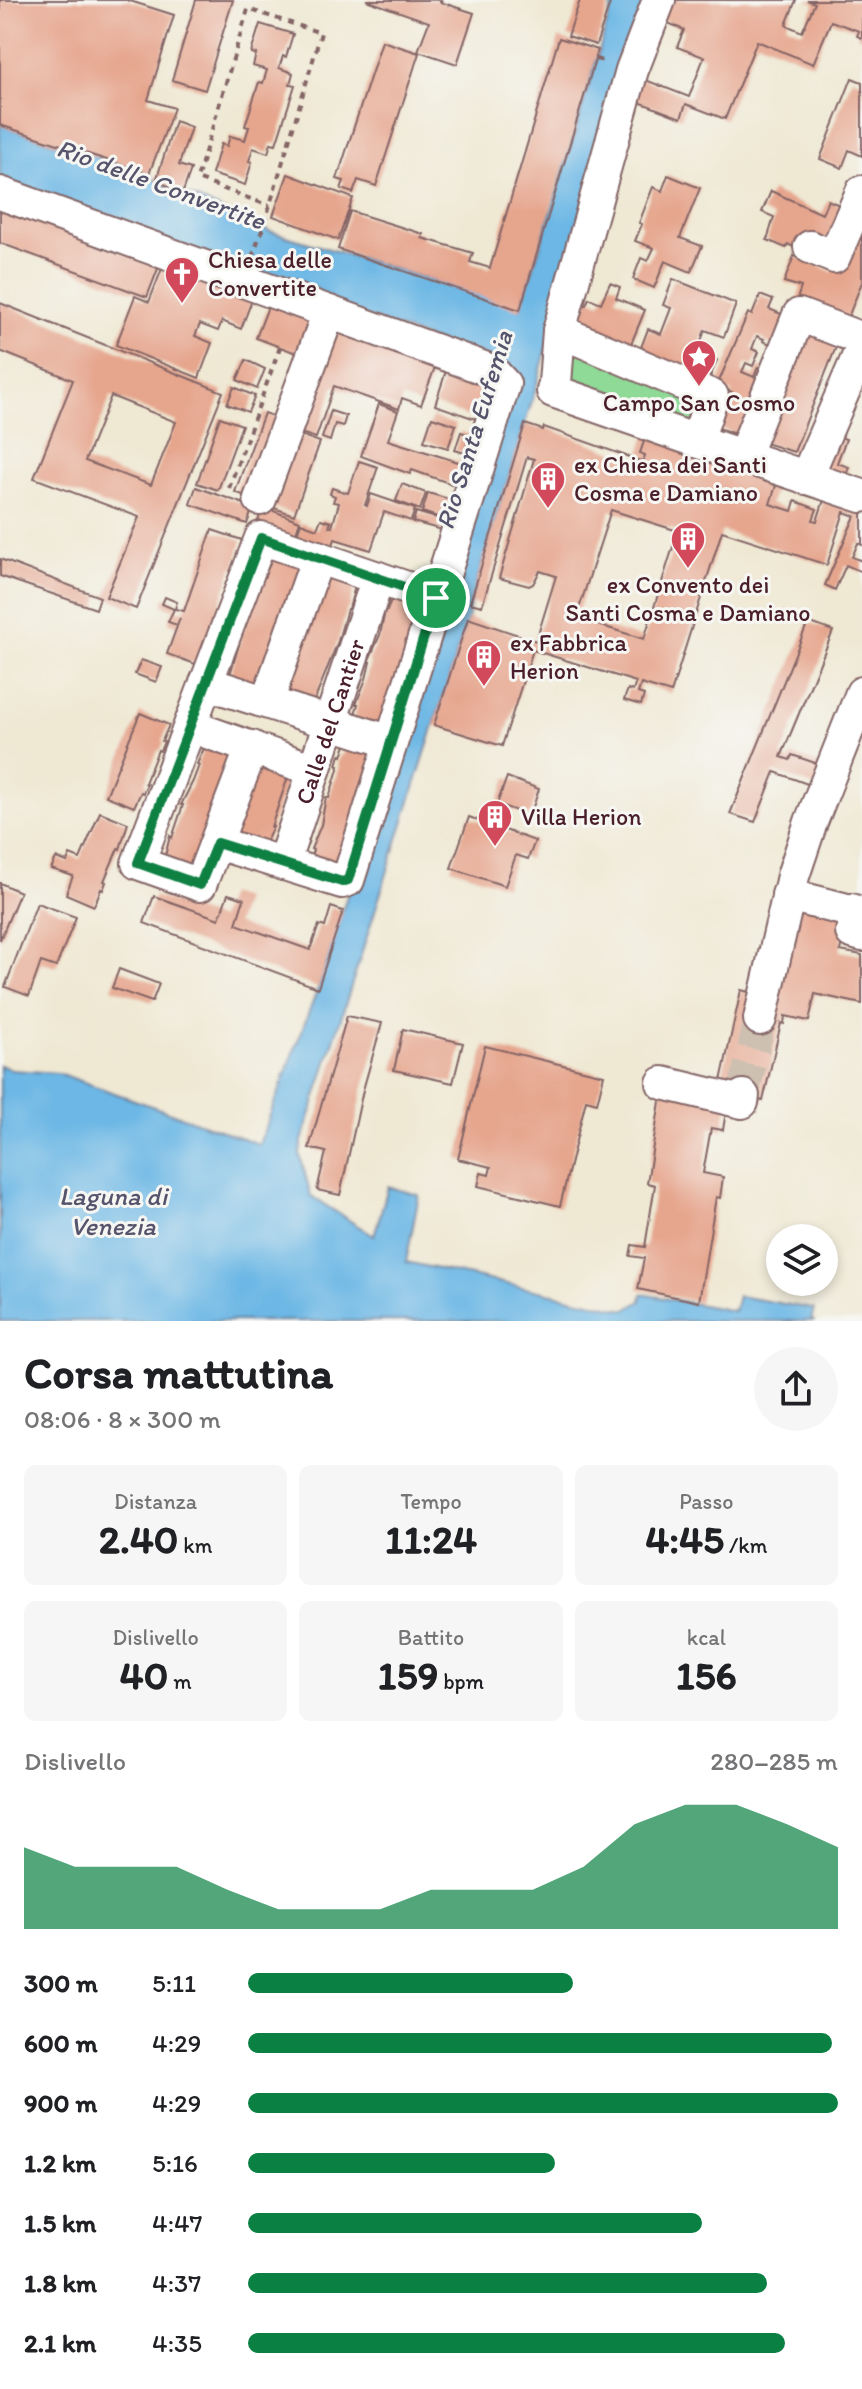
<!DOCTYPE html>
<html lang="it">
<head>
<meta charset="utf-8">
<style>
  body { margin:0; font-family:Itim,sans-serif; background:#f6f6f6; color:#202124; height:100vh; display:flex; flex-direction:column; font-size:30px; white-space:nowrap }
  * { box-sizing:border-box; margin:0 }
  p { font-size:26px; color:#757577 }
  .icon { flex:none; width:44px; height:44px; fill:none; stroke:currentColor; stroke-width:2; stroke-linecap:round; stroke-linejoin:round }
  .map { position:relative; height:1321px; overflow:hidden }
  .details { display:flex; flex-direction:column; background:#fff; flex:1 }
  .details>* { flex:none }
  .tools { position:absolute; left:766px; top:1224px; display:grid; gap:16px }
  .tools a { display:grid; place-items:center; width:72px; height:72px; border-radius:50%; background:#fff; box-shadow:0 4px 12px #0003; font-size:40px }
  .pin { position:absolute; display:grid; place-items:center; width:68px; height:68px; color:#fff; margin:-34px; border:4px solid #fff; border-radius:50%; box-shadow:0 2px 8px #0007 }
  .round { display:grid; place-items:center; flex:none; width:84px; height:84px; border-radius:42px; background:#f6f6f6 }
  .overview { display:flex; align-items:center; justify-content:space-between; height:136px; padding:0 24px }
  h1 { font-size:44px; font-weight:800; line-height:60px }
  .figures { display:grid; grid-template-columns:repeat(3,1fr); gap:12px; height:136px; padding:8px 24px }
  .figures div { display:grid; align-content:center; border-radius:12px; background:#f6f6f6; text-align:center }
  .figures b { font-size:40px; font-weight:800 }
  .figures small { font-size:22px; font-weight:400 }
  .figures p { font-size:22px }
  .chart { height:224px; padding:16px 24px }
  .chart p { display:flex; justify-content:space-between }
  .chart svg { width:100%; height:144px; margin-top:8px; fill:#0b8043; opacity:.7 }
  ul { padding:0 24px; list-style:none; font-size:26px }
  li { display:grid; grid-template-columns:128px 96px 1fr; align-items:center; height:60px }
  li i { height:20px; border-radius:10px; background:#0b8043 }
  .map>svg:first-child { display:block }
  .green { fill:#8fda97; stroke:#6c7c61; stroke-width:2 }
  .water { fill:#6cb7e5; stroke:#5b6b88; stroke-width:2 }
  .building { fill:#e6a58d; fill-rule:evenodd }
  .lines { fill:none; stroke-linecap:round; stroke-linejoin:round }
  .minor-tunnel { stroke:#cec0b1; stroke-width:32; stroke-dasharray:32 16; stroke-linecap:butt }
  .minor-casing { stroke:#846566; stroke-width:36 }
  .path { stroke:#846566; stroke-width:4; stroke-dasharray:6 6; stroke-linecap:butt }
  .minor { stroke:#fff; stroke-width:32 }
  .route-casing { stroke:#fff; stroke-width:16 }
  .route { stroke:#0b8043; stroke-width:10 }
  .labels { text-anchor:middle; stroke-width:6; stroke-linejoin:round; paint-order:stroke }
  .poi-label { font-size:24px; fill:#4a1f2b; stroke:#f6f6f2; text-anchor:start }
  .street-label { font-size:24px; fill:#4a1f2b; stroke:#f6f6f2 }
  .water-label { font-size:26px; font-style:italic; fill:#56546c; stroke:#f6f6f2 }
</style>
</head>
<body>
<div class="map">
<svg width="862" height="1321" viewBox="0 0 862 1321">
  <rect width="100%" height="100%" fill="#f6f6f2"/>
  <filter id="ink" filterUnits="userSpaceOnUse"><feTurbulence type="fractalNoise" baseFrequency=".0125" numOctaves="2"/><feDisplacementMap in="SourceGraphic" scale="16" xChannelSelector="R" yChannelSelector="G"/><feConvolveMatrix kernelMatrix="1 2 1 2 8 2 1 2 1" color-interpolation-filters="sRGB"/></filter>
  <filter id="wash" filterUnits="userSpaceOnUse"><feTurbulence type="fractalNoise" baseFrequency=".006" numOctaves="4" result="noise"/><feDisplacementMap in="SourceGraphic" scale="32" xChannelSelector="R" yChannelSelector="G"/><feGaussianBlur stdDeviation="1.8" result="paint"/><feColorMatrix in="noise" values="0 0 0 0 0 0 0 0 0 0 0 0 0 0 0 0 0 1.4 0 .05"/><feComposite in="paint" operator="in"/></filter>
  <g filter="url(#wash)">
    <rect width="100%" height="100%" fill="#efe8d3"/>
    <path class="green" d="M566 339 708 397 695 432 562 385Z"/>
    <path class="water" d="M614 0H647L616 95 535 391 470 603 468 618 302 1141 300 1155 311 1196 374 1236 388 1187 419 1195 406 1262 626 1310 641 1301 642 1294 734 1311 738 1296 814 1309 811 1320 815 1321H0V1065L12 1070 58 1073 259 1144 318 988 512 369 0 184V125L149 174 156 181 269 231 482 295 520 309 554 203Z"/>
    <g id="blocks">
      <g class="building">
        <path d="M0 0H127L174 15 148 100 174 108 149 174 0 125Z"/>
        <path d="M196 0H233L205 90 172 80Z"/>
        <path d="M366 0H441L440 2 474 13 457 64 418 51 429 22Z"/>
        <path d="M580 0H611L596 45 568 36Z"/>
        <path d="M667 0H796L786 25 802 32 815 3 807 0H862V38L857 36 859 31 831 21 813 64 757 41 725 119 686 104 681 118 631 99 638 77 689 97 704 57 677 47 684 30 659 19Z"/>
        <path d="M260 24 293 34 286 57 283 56 279 68 293 73 290 84 295 85 276 144 271 143 268 153 253 148 249 161 252 162 245 185 212 174 221 144 227 146 230 136 245 140 249 127 245 126 259 82 263 83 267 70 253 66 256 54 251 53Z"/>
        <path d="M559 38 598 50 520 310 338 249 350 211 423 234 422 238 473 253 470 262 490 268Z"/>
        <path d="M382 41 419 53 376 186 358 180 353 193 341 189 344 181 337 179Z"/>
        <path d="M852 78 862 82V156L849 150 842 168 820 159Z"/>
        <path d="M175 121 191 127 179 165 191 169 183 192 156 181Z"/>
        <path d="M288 174 353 198 338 240 273 216Z"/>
        <path d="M668 175 700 188 680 238 702 246 691 272 665 261 654 288 633 279 641 258 648 261 654 248 635 241 642 224 639 223 653 187 662 191Z"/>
        <path d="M771 191 822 214 828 200 844 207 842 229 801 251 788 244 786 248 767 240 774 217 762 212Z"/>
        <path d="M862 203V282L845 325 795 306 801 287 784 282 794 256 833 272Z"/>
        <path d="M0 208 159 266 147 297 0 243Z"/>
        <path d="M163 266 252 300 241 329 222 321 218 331 200 324 195 336 212 343 199 378 116 345 135 296 149 302Z"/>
        <path d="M673 279 736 304 724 337 705 330 701 341 709 345 705 356 717 360 707 384 639 353 648 329 661 334 671 308 663 305Z"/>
        <path d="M610 283 620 287 616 298 645 310 629 349 579 332 572 300 586 305 589 298 601 303Z"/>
        <path d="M760 295 773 300 769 309 791 318 780 348 763 341 764 339 757 336 752 349 759 352 753 366 746 363 742 372 754 377 758 367 770 371 744 437 718 428 732 392 717 386 748 313 752 315Z"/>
        <path d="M0 303 223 392 136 609 106 597 139 517 34 478 73 380 0 351ZM111 396 176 422 151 485 85 461Z"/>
        <path d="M269 304 319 323 307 357 256 338Z"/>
        <path d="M811 326 840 337 794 452 755 440Z"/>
        <path d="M327 329 435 367 421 405 402 398 399 409 334 386 316 438 291 430Z"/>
        <path d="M246 360 265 369 257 389 237 380Z"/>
        <path d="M447 368 494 384 481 421 435 405Z"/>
        <path d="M234 387 255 396 248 412 227 404Z"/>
        <path d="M379 404 398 411 388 440 471 466 463 488 412 470 410 474 361 456Z"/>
        <path d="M331 411 346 416 343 426 335 424 330 441 322 438Z"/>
        <path d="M264 413 284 420 255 500 235 492Z"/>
        <path d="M220 417 242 425 218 490 197 483Z"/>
        <path d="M432 417 456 425 448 448 424 441Z"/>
        <path d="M525 424 543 430 544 427 643 462 645 455 640 453 647 433 780 473 770 504 792 511 795 501 817 509 813 520 817 521 828 488 862 500V545L858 543 852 557 862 561V572L846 565 835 590 825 585 855 516 844 512 827 565 722 531 671 693 641 684 638 693 644 695 641 705 624 700 628 689 633 691 636 682 533 650 502 746 434 725 468 618 536 641 556 576 540 571 533 584 529 586 499 578 534 459 527 457 482 606 470 603ZM611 510 678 531 644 639 576 618Z"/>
        <path d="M291 432 320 442 294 515 265 505Z"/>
        <path d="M461 432 477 437 471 455 455 450Z"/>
        <path d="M829 433 846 439 837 463 849 467 842 486 810 476Z"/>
        <path d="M359 461 378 467 365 505 367 506 371 494 415 509 411 521 384 512 371 550 335 539 330 553 295 540 301 523 317 529 321 519 331 522 329 527H332L339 503 333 502 335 496 330 494 332 488 348 493Z"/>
        <path d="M402 484 426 493 420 510 396 501Z"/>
        <path d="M196 487 253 507 247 524 190 504Z"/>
        <path d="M428 493 459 502 453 522 422 512Z"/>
        <path d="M263 507 300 521 294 538 257 524Z"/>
        <path d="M416 512 453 523 450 532 413 522Z"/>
        <path d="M212 530 242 540 235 567H233L198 665 167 654 180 618 177 625 168 622 174 609 162 604 165 597 177 602 175 609 184 611Z"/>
        <path d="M273 553 303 564 259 688 229 678 250 608H252L266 567 268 568Z"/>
        <path d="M0 559 100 597 96 609 0 576Z"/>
        <path d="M326 572 356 582 349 609H347L338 641 312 707 282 697Z"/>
        <path d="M393 594 423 603 383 730 353 721 358 704H356L366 679 370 662H368L380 635 385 611H387Z"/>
        <path d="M808 622 833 631 781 757 790 760 792 755 830 768 821 789 775 772 755 822 730 814Z"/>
        <path d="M141 660 162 667 156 682 135 674Z"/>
        <path d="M140 713 169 725 162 741 164 742 160 751 158 750 145 783 147 784 143 793 141 792 134 807 106 796Z"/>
        <path d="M208 739 237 749 193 874 163 864 170 836 172 838 183 805H181L193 781 199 765 197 764Z"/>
        <path d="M348 740 378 749 338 876 308 866 313 850 311 849 321 825 326 797 329 798 339 766 337 765 340 755 342 756Z"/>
        <path d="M260 757 291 768 271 827H273L261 852 231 841Z"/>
        <path d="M507 777 539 789 530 816 497 804Z"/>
        <path d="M100 812 128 823 120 849 118 848 104 881 106 882 103 890 101 889 94 906 66 894 73 876 51 869 56 858 67 862 70 855 80 859Z"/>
        <path d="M469 817 535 841 528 859 516 855 505 886 451 868Z"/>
        <path d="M0 883 20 892 0 940Z"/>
        <path d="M228 894 244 899 236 924 310 950 319 925 325 927 331 907 343 911 318 988 144 923 154 896 219 919Z"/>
        <path d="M789 901 848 913 840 951 862 955V1004L815 994 809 1021 785 1016 784 1024 781 1023 763 1101 704 1087 721 1081 741 990 761 995Z"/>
        <path d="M37 903 76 917 56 967 41 962 29 996 5 987Z"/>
        <path d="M119 969 159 984 152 1002 112 988Z"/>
        <path d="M347 1016 382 1023 363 1090 340 1195 317 1190 326 1152 309 1148Z"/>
        <path d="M403 1029 463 1043 453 1083 394 1070Z"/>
        <path d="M485 1046 604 1075 597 1103 586 1100 560 1206 478 1186 481 1173 489 1175 491 1167 458 1159Z"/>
        <path d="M662 1089 727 1105 723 1130 711 1128 703 1173 723 1177 720 1198 716 1197 699 1302 638 1289 644 1258 630 1256 632 1245 645 1247 655 1185 647 1183Z"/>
      </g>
    </g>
  </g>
  <g filter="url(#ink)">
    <use href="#blocks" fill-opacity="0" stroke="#846566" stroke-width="2"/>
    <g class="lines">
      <path class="minor-tunnel" d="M743 1096 760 1019"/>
      <g class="minor-casing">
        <g id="minor">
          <path d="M0 193 492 371 504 384 348 880 342 882 217 843"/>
          <path d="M810 247 834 257 862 192"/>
          <path d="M559 331 712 396 697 441 553 391 555 383Z"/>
          <path d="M559 331 632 70 659 0"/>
          <path d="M697 441 862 496"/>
          <path d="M743 457 799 315 862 339"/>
          <path d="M806 478 862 348"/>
          <path d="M260 499 329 312"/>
          <path d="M206 683 391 742"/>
          <path d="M267 702 318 557"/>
          <path d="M190 726 314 770"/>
          <path d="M252 747 200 885 138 863 261 538 436 598"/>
          <path id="s1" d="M283 864 378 578"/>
          <path d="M788 895 843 909"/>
          <path d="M851 910 857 912 852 932 862 935"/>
          <path d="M760 1019 793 876 811 822 862 693"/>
          <path d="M663 1083 742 1102 743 1096"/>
        </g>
      </g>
      <g class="path">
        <path d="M596 59 607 62"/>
        <path d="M252 257 264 225 321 33 248 9 197 179 270 206"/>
        <path d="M229 488 280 347"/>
      </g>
      <use href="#minor" class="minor"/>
    </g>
  </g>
  <g class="lines" filter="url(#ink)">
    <g class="route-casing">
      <path id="route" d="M261 538 436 598 348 880 342 882 217 843 200 885 138 863Z"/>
    </g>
    <use href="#route" class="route"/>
  </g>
  <defs>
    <g id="church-pin" transform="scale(1.8)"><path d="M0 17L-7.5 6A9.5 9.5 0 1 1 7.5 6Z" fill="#d1495b" stroke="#f6f6f2"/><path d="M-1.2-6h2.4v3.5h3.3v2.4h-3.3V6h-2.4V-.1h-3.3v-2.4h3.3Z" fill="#fff"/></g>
    <g id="sight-pin" transform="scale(1.8)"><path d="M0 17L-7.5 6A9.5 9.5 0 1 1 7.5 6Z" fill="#d1495b" stroke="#f6f6f2"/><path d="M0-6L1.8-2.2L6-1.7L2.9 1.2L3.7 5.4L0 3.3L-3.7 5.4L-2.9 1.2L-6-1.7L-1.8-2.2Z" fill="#fff"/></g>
    <g id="building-pin" transform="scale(1.8)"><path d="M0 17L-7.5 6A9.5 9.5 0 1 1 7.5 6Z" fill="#d1495b" stroke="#f6f6f2"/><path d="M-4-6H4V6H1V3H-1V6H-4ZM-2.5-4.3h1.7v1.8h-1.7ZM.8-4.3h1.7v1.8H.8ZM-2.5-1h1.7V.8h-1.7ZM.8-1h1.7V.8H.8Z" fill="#fff"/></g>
  </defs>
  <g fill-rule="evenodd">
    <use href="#church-pin" x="182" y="274"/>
    <use href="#sight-pin" x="699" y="357"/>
    <use href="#building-pin" x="548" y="479"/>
    <use href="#building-pin" x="688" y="539"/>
    <use href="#building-pin" x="484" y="657"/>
    <use href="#building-pin" x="495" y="817"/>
  </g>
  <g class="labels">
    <g class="poi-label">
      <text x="208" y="268">Chiesa delle<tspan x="208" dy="28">Convertite</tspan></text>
      <text x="699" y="411" text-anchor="middle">Campo San Cosmo</text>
      <text x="574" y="473">ex Chiesa dei Santi<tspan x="574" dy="28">Cosma e Damiano</tspan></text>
      <text x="688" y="593" text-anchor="middle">ex Convento dei<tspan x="688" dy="28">Santi Cosma e Damiano</tspan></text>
      <text x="510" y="651">ex Fabbrica<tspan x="510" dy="28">Herion</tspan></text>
      <text x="521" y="825">Villa Herion</text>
    </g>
    <g class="street-label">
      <text dy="8" stroke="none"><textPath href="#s1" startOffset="150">Calle del Cantier</textPath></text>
    </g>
    <g class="water-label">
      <text transform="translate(161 184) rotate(20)" y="9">Rio delle Convertite</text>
      <text transform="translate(474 430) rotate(-73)" y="9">Rio Santa Eufemia</text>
      <text x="113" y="1205">Laguna di<tspan x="113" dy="30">Venezia</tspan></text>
    </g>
  </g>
</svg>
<div class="tools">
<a><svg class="icon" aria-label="layers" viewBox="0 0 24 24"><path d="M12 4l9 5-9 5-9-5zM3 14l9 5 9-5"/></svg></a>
</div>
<div class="pin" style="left:436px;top:598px;background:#1e9e55"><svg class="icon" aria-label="arrive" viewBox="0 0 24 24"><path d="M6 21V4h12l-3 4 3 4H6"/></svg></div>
</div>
<section class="details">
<div class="overview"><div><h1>Corsa mattutina</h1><p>08:06 · 8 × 300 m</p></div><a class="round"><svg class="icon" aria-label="share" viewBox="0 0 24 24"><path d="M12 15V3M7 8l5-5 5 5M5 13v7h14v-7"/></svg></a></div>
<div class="figures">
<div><p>Distanza</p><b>2.40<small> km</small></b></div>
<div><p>Tempo</p><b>11:24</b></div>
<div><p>Passo</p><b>4:45<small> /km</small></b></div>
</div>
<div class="figures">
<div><p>Dislivello</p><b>40<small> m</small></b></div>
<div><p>Battito</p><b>159<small> bpm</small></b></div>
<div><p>kcal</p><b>156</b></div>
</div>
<div class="chart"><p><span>Dislivello</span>280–285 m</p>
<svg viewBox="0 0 160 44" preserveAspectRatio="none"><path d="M0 44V19L10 25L20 25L30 25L40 32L50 38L60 38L70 38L80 32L90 32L100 32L110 25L120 12L130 6L140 6L150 12L160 19V44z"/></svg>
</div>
<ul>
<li><b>300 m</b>5:11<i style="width:55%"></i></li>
<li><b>600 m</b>4:29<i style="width:99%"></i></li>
<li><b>900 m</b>4:29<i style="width:100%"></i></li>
<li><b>1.2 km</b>5:16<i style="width:52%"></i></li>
<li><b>1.5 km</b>4:47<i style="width:77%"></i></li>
<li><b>1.8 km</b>4:37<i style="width:88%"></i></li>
<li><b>2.1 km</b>4:35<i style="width:91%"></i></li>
</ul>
</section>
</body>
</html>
